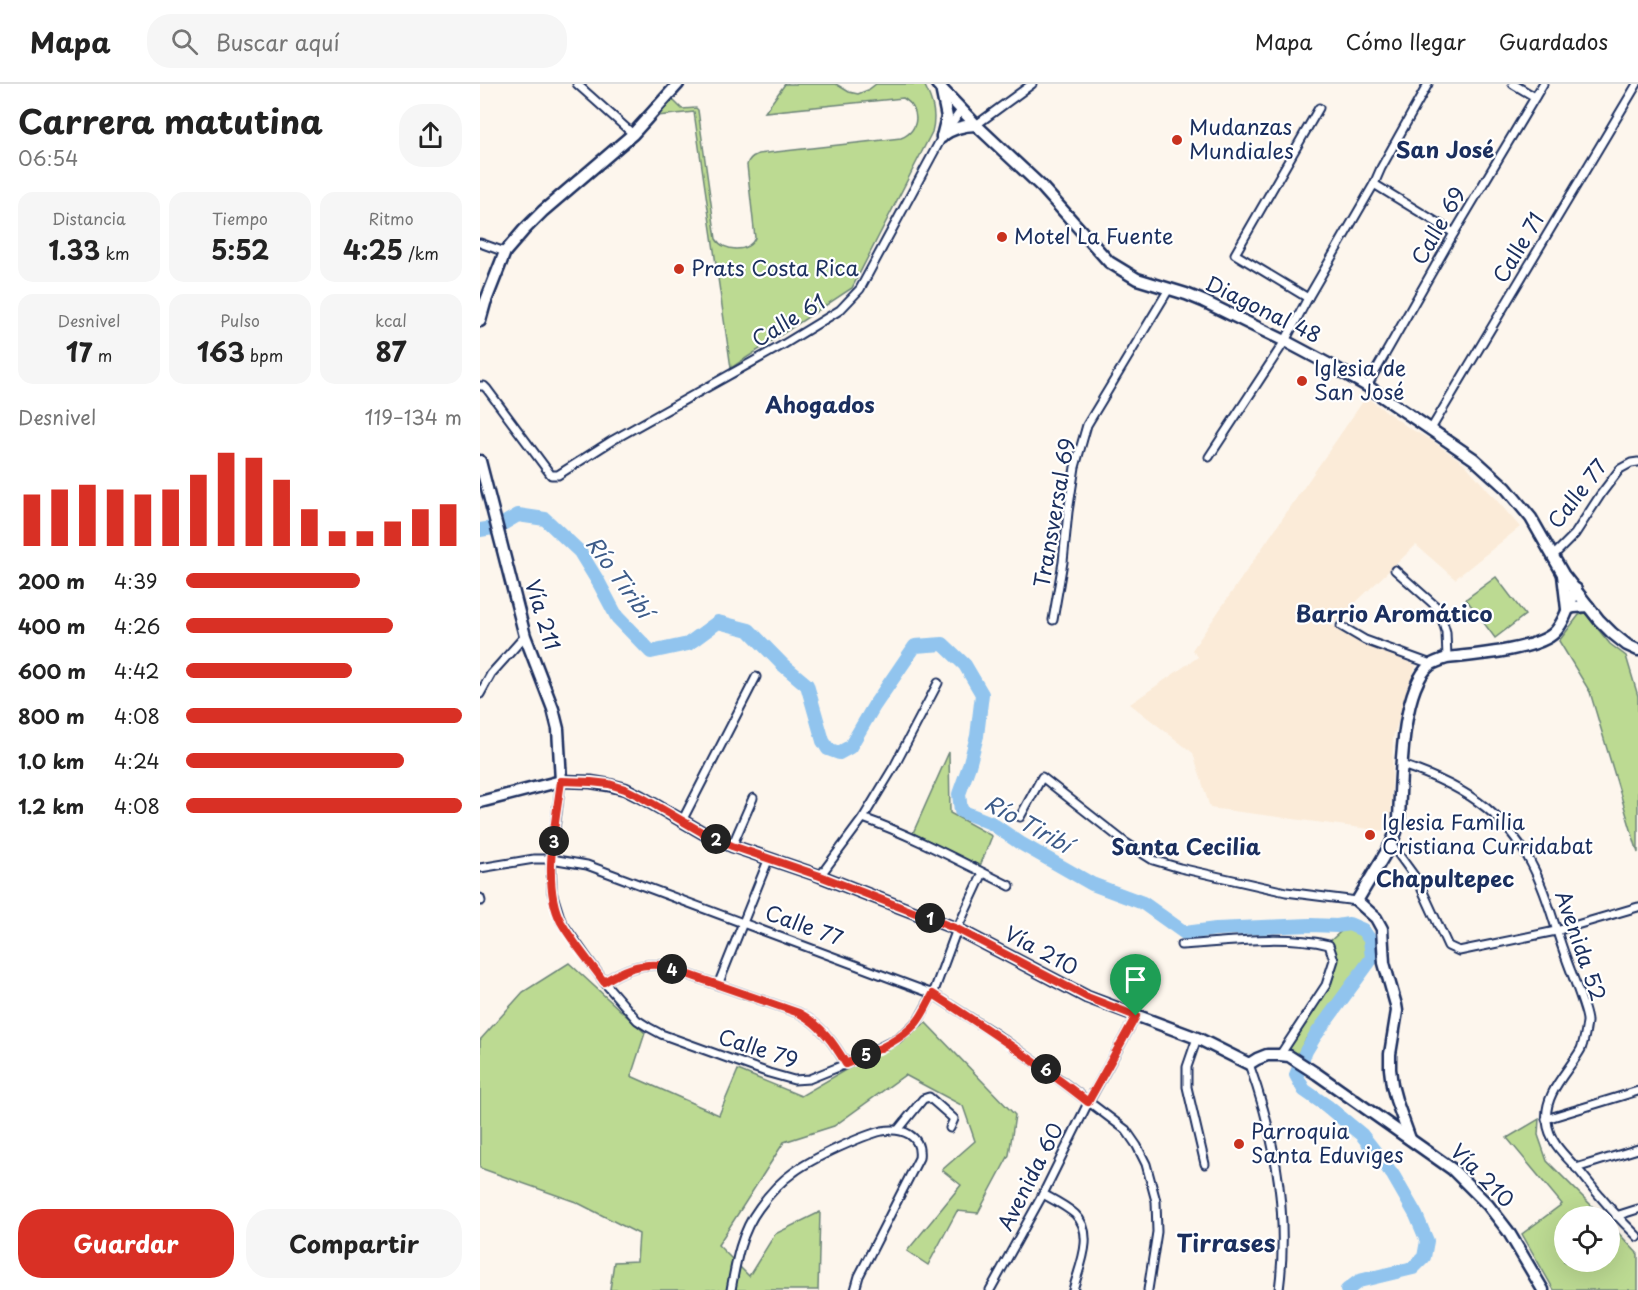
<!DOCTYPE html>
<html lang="es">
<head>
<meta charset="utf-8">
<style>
  body { margin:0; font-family:"Playpen Sans",sans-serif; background:#f6f6f6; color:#222; height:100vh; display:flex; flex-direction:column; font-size:22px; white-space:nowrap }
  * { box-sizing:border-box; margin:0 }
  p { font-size:20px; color:#767676 }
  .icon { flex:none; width:33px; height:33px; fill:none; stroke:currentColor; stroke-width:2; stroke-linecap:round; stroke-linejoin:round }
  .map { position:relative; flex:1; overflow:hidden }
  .panel { display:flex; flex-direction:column; background:#fff; width:480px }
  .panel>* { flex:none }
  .fabs { position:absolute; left:1074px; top:1122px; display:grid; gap:12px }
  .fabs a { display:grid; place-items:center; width:66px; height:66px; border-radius:50%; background:#fff; box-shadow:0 6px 24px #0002; font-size:30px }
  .pin { position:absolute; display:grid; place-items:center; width:51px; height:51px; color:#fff; margin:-62px -26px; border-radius:50% 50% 50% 0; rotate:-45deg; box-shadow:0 0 6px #0007 }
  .pin .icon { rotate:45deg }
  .km { position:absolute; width:30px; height:30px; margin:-15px; border-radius:50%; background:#222; color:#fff; font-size:16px; line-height:30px; text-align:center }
  .round { display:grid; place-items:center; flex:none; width:63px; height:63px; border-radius:24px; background:#f6f6f6 }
  .summary { display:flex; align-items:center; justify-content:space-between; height:102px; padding:0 18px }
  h1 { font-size:33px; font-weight:700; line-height:45px }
  .metrics { display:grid; grid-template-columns:repeat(3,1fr); gap:9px; height:102px; padding:6px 18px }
  .metrics div { display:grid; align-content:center; border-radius:15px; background:#f6f6f6; text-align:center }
  .metrics b { font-size:26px; font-weight:700 }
  .metrics small { font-size:16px; font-weight:400 }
  .metrics p { font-size:16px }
  .chart { height:168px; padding:12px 18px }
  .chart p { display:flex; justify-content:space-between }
  .chart svg { width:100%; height:108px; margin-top:6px; stroke:#d93025; stroke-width:6 }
  .cta { display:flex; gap:12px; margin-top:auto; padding:12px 18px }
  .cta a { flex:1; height:69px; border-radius:24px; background:#d93025; color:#fff; font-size:24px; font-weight:700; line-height:69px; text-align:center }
  .cta a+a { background:#f6f6f6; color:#222 }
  ul { padding:0 18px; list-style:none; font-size:20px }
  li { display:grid; grid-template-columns:96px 72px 1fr; align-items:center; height:45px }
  li i { height:15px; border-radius:8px; background:#d93025 }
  header { display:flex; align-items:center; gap:36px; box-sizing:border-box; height:84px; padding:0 30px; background:#fff; border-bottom:2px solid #e0e0e0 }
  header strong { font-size:28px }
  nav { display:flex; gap:33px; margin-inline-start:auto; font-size:21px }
  .search { width:420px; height:54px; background:#f6f6f6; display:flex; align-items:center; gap:15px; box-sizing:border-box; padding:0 21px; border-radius:24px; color:#767676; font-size:22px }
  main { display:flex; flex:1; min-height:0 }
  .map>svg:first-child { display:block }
  .built { fill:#fbebd8 }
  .green { fill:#bcda92; stroke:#6c8478; stroke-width:1.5 }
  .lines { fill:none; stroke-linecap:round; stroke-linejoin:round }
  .river { stroke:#91c4ee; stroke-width:14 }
  .street-casing { stroke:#1b2f5e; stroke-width:11 }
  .secondary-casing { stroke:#1b2f5e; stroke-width:15 }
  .street { stroke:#fff; stroke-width:7 }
  .secondary { stroke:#fff; stroke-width:10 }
  .route-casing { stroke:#fff; stroke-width:12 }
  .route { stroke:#d93025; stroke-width:8 }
  .poi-dot { fill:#c8321e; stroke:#fff; stroke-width:2 }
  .labels { text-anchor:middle; stroke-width:4.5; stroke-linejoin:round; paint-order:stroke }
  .poi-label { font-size:21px; fill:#1b2f5e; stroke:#fff; text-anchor:start }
  .street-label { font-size:21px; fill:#1b2f5e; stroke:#fff }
  .neighbourhood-label { font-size:22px; font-weight:bold; fill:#1b2f5e; stroke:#fff }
  .water-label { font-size:22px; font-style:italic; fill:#3e5c89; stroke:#fff }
  .quarter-label { font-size:24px; font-weight:bold; fill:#1b2f5e; stroke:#fff }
</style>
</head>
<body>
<header>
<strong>Mapa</strong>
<div class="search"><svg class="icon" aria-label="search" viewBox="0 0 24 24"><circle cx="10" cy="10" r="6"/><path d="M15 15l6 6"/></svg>Buscar aquí</div>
<nav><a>Mapa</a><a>Cómo llegar</a><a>Guardados</a></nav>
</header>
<main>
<section class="panel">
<div class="summary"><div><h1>Carrera matutina</h1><p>06:54</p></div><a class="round"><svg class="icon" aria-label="share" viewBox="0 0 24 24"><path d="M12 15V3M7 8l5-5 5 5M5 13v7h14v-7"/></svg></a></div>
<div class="metrics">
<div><p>Distancia</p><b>1.33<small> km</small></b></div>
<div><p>Tiempo</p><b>5:52</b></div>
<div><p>Ritmo</p><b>4:25<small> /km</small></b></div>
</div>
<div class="metrics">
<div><p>Desnivel</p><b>17<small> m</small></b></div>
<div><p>Pulso</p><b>163<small> bpm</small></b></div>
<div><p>kcal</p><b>87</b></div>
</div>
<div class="chart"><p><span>Desnivel</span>119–134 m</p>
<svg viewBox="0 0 160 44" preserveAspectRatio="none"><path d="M5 44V23M15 44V21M25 44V19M35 44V21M45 44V23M55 44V21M65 44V15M75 44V6M85 44V8M95 44V17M105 44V29M115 44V38M125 44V38M135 44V34M145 44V29M155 44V27"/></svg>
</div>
<ul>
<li><b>200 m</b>4:39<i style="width:63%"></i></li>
<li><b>400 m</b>4:26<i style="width:75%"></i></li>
<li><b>600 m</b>4:42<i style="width:60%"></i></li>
<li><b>800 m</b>4:08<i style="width:100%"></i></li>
<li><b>1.0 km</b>4:24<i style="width:79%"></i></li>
<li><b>1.2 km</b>4:08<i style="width:100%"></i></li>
</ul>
<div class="cta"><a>Guardar</a><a>Compartir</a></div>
</section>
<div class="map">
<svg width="1158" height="1206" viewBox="0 0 1158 1206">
  <rect width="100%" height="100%" fill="#fdf6ed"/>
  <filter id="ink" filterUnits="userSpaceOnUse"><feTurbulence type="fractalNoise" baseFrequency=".0167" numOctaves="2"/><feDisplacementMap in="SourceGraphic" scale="12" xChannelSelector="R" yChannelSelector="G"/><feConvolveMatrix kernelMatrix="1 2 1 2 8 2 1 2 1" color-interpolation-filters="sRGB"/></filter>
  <g filter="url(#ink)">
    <path class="built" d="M886 313 929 344 951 356 984 379 1040 443 975 495 936 461 852 541 870 554 936 581 913 654 911 730 904 747 730 724 713 669 650 620 718 573 720 575 712 566Z"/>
    <g class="green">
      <path d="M305 0H356L369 8 378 10 388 6 396 0H444C452 16 457 30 452 48L372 204 251 284 214 28 177 32 193 16 202 25 216 24 218 26 236 155C244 168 268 169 275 154L267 81C268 75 273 72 278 70L421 54C440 47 441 24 423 14L285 28Z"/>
      <path d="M1016 493 1045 531 1015 554 986 515Z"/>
      <path d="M1105 529 1130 560 1146 572 1158 612V769L1110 608 1079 557 1099 531Z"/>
      <path d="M469 668 470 729 512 752 500 782 433 749Z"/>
      <path d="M866 843C885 852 888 854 888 876L826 955 818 970 806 964 848 902 855 875 849 858Z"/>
      <path d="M89 879 165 949 151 992 239 1031 258 986 321 1012 446 939 535 1031 529 1071 498 1129 477 1127 448 1181 427 1167 481 1101 462 1086 495 1057 483 1022 425 991 354 1042 304 1058 238 1161 269 1192 295 1150 340 1128 338 1206H130L134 1178 157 1177 159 1150 96 1118 0 1084V956L43 908Z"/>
      <path d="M1059 1035 1058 1051 1067 1077 1122 1132H1084V1178H1130V1140L1158 1170V1206H1074L1042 1150 1082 1120 1027 1054Z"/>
    </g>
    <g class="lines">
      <g class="river">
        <path d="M21 441 38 431 65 435 100 468 119 499 137 533 171 568 208 560 238 538 269 546 303 581 327 601 343 657 348 665 359 669 370 663 394 622 435 562 463 560 485 581 502 610 497 652 489 682 479 710 481 727 511 739 540 759 612 800 663 819 705 849 736 845 830 841 857 842 869 840 883 846 890 856 892 874 835 952 826 967 816 991 824 1006 847 1022 882 1051 913 1091 936 1131 947 1157 944 1173 933 1184 879 1197 867 1206"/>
        <path d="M0 446 13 444"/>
      </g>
      <g class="street-casing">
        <g id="street">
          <path d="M97 0 153 50"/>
          <path d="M1033 0 1055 13"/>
          <path d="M496 41 552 0"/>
          <path d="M894 100 974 149"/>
          <path d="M0 159 25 168"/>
          <path d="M828 214 755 170 839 24"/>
          <path d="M0 302H4L7 305 71 391H78L133 356 301 262 360 226 380 205 462 53 482 25"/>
          <path d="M887 302 974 149 1063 0"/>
          <path d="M951 345 1157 0"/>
          <path d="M729 373 805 257 828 214 894 100 901 84 948 0"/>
          <path d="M1073 472 1095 450 1121 410 1140 385 1151 379 1158 378"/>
          <path d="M915 486 959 525 966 548 967 574"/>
          <path d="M573 536 583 478 588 428 595 383 607 341 689 205"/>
          <path d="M861 542 885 556 951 580"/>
          <path d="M0 610 11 590 45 552"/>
          <path d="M922 681C988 703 1035 734 1061 801 1071 825 1077 850 1086 874 1090 886 1108 929 1107 938 1106 946 1104 957 1101 965 1089 987 1063 1010 1067 1037 1069 1059 1087 1073 1101 1089 1119 1112 1137 1133 1158 1153"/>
          <path d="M81 697 71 775 72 808 81 837 124 898 157 936 168 943 181 950 228 967 289 989 314 996 329 995 366 980 419 954 438 937 453 910 477 845 503 789"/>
          <path d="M540 733 562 693 646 759 673 776 700 784 806 808 877 817"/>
          <path d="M383 734C434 752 481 778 530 802"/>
          <path d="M202 737 276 593"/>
          <path d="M911 760 938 797 968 862 979 867 1076 847 1158 823"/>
          <path d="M252 762 273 714"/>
          <path d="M0 784 54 775H71L107 781 453 910 517 951 576 993 646 1046 657 1062 666 1080 676 1117 677 1148 668 1206"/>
          <path d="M340 792 383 734 415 681 458 599"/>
          <path d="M0 814 1 817"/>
          <path d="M701 861C747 858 805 850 849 861L854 876 846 901 800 971"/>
          <path d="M124 898C143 886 159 879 181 881L319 929C341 941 354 959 366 980"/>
          <path d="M238 901 289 774"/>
          <path d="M717 954 707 983V1003L725 1080"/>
          <path d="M769 980C795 1052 809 1130 799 1206"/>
          <path d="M1066 1035 1158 1007"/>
          <path d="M418 1046 443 1015 449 1013 474 1035 470 1044"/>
          <path d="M1096 1084 1158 1065"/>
          <path d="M563 1110C574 1116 586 1122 595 1130 616 1150 599 1183 593 1206"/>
          <path d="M1136 1132 1158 1125"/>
          <path d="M251 1206C256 1177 261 1148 279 1124 289 1110 301 1097 314 1088 333 1074 381 1052 402 1047 422 1043 442 1051 439 1074L379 1192 375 1206"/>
          <path d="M510 1206 563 1110 608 1019 656 932"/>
        </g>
      </g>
      <g class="secondary-casing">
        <g id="secondary">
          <path d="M457 0 496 41 562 103 629 178 657 195 706 210 723 217 805 257 852 282 887 302 994 375 1026 404 1051 434 1083 490 1119 536 1132 549 1147 561 1158 566"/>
          <path d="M461 4 467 33 462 53"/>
          <path d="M462 52C473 44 483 41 496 41"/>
          <path d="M0 237 5 219 25 168 44 146 63 127 153 50 198 0"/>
          <path d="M0 377 45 552 73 625 78 645 81 697"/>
          <path d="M1083 491 1087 525 1094 523 1108 522"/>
          <path d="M0 718 81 697 111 698 129 701 145 705 161 713 225 750 252 762 340 792 477 845 607 913 717 954 769 980 777 975 787 971H800L809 972 837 990 972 1085 1008 1121 1028 1147 1063 1206"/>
          <path d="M930 1055 916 1016 912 1001 910 985V970L917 927 916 921 904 879 902 845 896 834 877 817 911 760 916 748 919 735C921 697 920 606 950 581 955 578 961 576 967 574 993 571 1058 566 1075 548 1085 537 1090 519 1096 505"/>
        </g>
      </g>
      <use href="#street" class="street"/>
      <use href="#secondary" class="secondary"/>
    </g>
  </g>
  <g class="lines" filter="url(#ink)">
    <g class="route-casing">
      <path id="route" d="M81 697 111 698 129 700 145 705 161 713 225 750 252 762 340 792 477 845 607 913 656 932 608 1018C559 979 506 944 453 910 448 919 443 931 436 939 418 959 389 969 366 980 354 959 341 941 319 929L181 881C159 879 143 886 124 898 110 878 93 859 81 838 61 801 76 737 81 697Z"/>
    </g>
    <use href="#route" class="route"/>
  </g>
  <g class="poi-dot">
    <circle cx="697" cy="56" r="6"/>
    <circle cx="522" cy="153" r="6"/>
    <circle cx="199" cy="185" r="6"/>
    <circle cx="822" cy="297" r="6"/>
    <circle cx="890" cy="751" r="6"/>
    <circle cx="759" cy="1060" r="6"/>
  </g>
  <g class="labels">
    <g class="poi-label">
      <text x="709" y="51">Mudanzas<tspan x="709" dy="24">Mundiales</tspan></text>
      <text x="534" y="160">Motel La Fuente</text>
      <text x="211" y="192">Prats Costa Rica</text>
      <text x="834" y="292">Iglesia de<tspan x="834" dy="24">San José</tspan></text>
      <text x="902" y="746">Iglesia Familia<tspan x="902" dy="24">Cristiana Curridabat</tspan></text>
      <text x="771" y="1055">Parroquia<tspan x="771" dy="24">Santa Eduviges</tspan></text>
    </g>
    <g class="street-label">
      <text transform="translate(959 142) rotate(-60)" y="7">Calle 69</text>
      <text transform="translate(1039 164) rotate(-59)" y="7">Calle 71</text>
      <text transform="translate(783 226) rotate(26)" y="7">Diagonal 48</text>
      <text transform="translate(309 237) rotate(-31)" y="7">Calle 61</text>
      <text transform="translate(1098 410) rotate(-52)" y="7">Calle 77</text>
      <text transform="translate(575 429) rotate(-80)" y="7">Transversal 69</text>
      <text transform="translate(62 531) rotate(73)" y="7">Vía 211</text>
      <text transform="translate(324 842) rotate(20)" y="7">Calle 77</text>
      <text transform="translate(1100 862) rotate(71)" y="7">Avenida 52</text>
      <text transform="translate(561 867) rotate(28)" y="7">Vía 210</text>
      <text transform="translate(278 965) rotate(18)" y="7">Calle 79</text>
      <text transform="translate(1002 1092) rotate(45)" y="7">Vía 210</text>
      <text transform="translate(551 1093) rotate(-63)" y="7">Avenida 60</text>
    </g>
    <g class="neighbourhood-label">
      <text x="965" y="74">San José</text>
      <text x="340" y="329">Ahogados</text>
      <text x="914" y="538">Barrio Aromático</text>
      <text x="706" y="771">Santa Cecilia</text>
      <text x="965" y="803">Chapultepec</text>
    </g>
    <g class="water-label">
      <text transform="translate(139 493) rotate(54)" y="8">Río Tiribí</text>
      <text transform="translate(548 740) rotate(29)" y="8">Río Tiribí</text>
    </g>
    <g class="quarter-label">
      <text x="746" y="1168">Tirrases</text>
    </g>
  </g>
</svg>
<div class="fabs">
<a><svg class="icon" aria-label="locate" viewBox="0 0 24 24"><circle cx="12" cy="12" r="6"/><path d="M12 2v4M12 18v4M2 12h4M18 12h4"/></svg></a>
</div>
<div class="pin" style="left:656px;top:932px;background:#1e9e55"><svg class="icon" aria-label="arrive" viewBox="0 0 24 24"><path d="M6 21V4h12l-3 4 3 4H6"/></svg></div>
<b class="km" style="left:450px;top:834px">1</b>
<b class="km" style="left:236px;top:755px">2</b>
<b class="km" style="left:74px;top:757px">3</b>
<b class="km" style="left:192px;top:885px">4</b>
<b class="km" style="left:386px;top:970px">5</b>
<b class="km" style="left:566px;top:985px">6</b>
</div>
</main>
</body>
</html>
